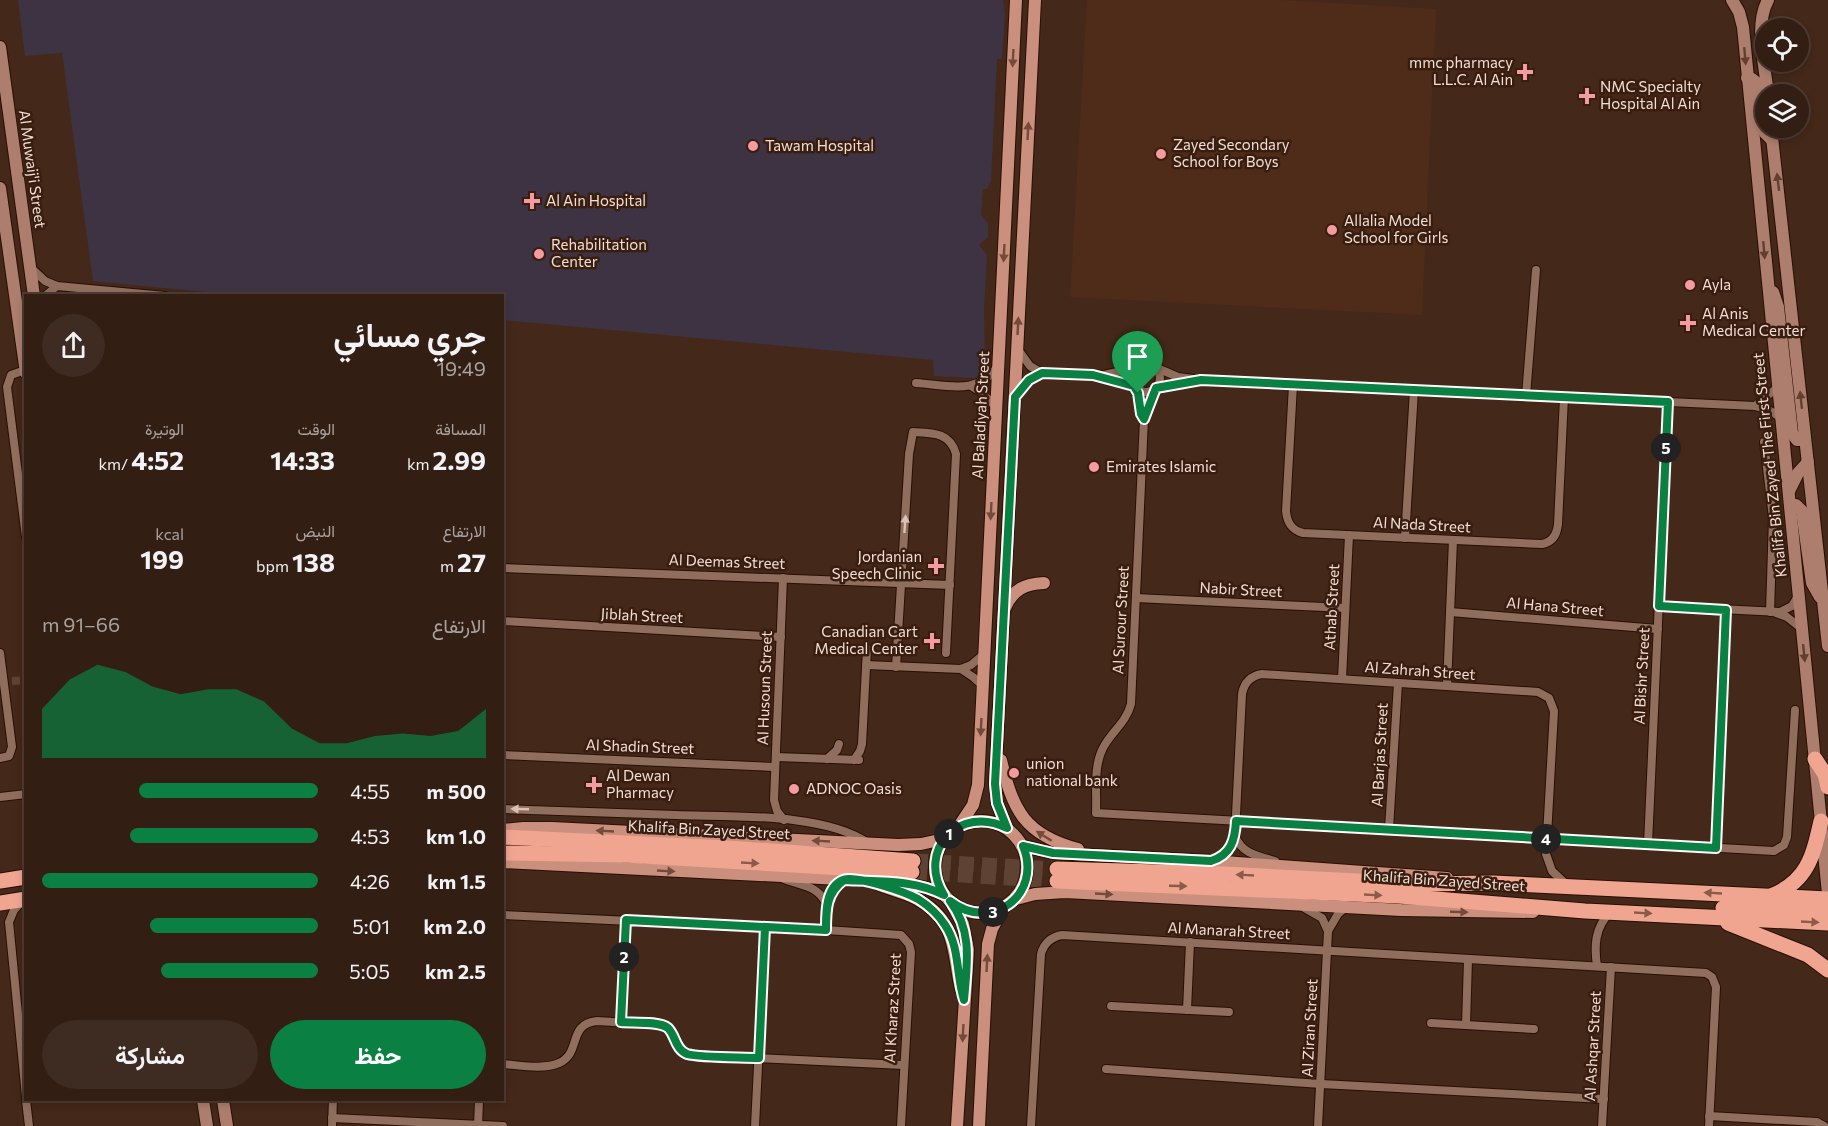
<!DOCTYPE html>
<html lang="ar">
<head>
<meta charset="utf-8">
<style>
  body { margin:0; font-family:Commissioner,Vazirmatn,sans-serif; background:#3e2b21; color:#f1f3f6; direction:rtl; height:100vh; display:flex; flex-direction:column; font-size:22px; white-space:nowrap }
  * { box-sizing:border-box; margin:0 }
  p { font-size:20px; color:#a9a2a0 }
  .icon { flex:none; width:33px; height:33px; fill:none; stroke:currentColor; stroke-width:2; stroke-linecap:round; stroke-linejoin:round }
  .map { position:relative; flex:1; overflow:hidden; direction:ltr }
  .panel { position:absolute; left:24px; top:294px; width:480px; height:807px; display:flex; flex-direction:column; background:#331e13; border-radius:0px; box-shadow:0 3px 9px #0003,0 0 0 2px #4e3c33; direction:rtl }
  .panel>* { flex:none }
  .fabs { position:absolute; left:1755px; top:18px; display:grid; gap:12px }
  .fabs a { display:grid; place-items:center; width:54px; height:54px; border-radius:50%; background:#331e13; box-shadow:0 3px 9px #0003,0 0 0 2px #4e3c33; font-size:30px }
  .pin { position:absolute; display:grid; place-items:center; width:51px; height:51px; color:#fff; margin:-62px -26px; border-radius:50% 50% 50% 0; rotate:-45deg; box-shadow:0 0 6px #0007 }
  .pin .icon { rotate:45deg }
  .km { position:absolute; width:30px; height:30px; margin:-15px; border-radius:50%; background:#222; color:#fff; font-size:16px; line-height:30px; text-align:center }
  .round { display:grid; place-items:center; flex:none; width:63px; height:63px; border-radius:32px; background:#3e2b21 }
  .summary { display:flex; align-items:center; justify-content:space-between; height:102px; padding:0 18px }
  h1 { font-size:33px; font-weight:700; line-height:45px }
  .figures { display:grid; grid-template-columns:repeat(3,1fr); gap:9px; height:102px; padding:6px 18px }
  .figures div { display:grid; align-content:center }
  .figures b { font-size:26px; font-weight:700 }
  .figures small { font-size:16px; font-weight:400 }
  .figures p { font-size:16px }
  .chart { height:168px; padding:12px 18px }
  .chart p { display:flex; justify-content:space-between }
  .chart svg { width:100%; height:108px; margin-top:6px; fill:#0b8043; opacity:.7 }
  .action { display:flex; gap:12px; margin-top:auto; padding:12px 18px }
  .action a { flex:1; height:69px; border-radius:36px; background:#0b8043; color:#fff; font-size:24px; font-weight:700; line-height:69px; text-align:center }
  .action a+a { background:#3e2b21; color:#f1f3f6 }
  ul { padding:0 18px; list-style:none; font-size:20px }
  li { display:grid; grid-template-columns:96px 72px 1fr; align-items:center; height:45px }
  li i { height:15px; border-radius:8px; background:#0b8043 }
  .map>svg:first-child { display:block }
  .built { fill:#4f2c1a }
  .medical { fill:#3e3342 }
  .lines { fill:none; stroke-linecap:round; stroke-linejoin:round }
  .street-tunnel { stroke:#5e4335; stroke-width:8; stroke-dasharray:8 4; stroke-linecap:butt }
  .highway-tunnel { stroke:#5e4335; stroke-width:15; stroke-dasharray:15 8; stroke-linecap:butt }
  .street-casing { stroke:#2a0f03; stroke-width:10 }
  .secondary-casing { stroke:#2a0f03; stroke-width:14 }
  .primary-casing { stroke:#2a0f03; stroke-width:14 }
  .highway-casing { stroke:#2a0f03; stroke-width:17 }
  .street { stroke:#906e5e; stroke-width:8 }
  .secondary { stroke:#ad7e6d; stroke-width:12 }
  .primary { stroke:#ca8f7d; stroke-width:12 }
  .highway { stroke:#f0a591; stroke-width:15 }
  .oneway { fill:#624030 }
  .oneway2 { fill:#734b3b }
  .oneway3 { fill:#dac2b7 }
  .oneway4 { fill:#8b5b4a }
  .route-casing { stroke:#fff; stroke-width:12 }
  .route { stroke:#0b8043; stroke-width:8 }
  .poi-dot { fill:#f49b9f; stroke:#391e0f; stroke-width:2 }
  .labels { text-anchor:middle; stroke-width:5; stroke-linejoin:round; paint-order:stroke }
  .poi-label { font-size:15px; fill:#f2ded5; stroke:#391e0f; text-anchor:start }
  .street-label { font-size:15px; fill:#f2ded5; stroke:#391e0f }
</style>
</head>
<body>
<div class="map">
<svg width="1828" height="1126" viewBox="0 0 1828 1126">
  <rect width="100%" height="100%" fill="#442819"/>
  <path class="built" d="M1087 0H1280L1436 9 1422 315 1070 297Z"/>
  <path class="medical" d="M18 0H1003L1005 14 1002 59H997L991 181 987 189H983L981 214 988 224V237L979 245 987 255 984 308 985 367 983 372 974 378 934 376 933 360 503 320 502 296H245L93 281 62 53 25 56Z"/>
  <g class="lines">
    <path class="street-tunnel" d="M12 681 26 680"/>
    <g class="highway-tunnel">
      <path d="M913 861 1057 869"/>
      <path d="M912 872 1057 881"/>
    </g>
    <g class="street-casing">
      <g id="street">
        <path d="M31 268 45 281 57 286 165 296"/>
        <path d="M45 296 57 286"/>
        <path d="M1017 348 1030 366 1042 373 1104 375 1135 368"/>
        <circle cx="1146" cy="378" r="14"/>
        <path d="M1157 368 1178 377 1201 380 1755 406 1769 410 1781 418"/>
        <path d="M25 370 11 375 7 387 26 537"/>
        <path d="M1102 377 1134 386"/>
        <path d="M916 383C948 385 977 396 998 366"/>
        <path d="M1293 385 1286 511C1287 522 1291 530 1303 533L1542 544C1553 542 1557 534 1558 524L1564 397"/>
        <path d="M971 386 982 393 996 407"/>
        <path d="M1136 388 1141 414 1144 419"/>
        <path d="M1156 388 1188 382"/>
        <path d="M1155 389 1144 419 1131 704C1126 723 1111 732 1103 748 1093 767 1097 793 1096 813L1774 851 1784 845 1787 837 1795 710"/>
        <path d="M1015 396 1029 380 1042 373"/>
        <path d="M1526 396 1536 270"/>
        <path d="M1755 406 1778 387"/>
        <path d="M1764 442 1773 518 1770 612"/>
        <path d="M1405 538 1414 390"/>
        <path d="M502 568 950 585"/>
        <path d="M783 578 774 800 777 811 784 820"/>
        <path d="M1136 598 1345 608"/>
        <path d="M1659 606 1780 612 1792 606 1798 596"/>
        <path d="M1450 612 1658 629"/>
        <path d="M1776 613 1787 617 1802 629"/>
        <path d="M502 621 781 637"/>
        <path d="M0 653 12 747 9 756 0 758"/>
        <path d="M866 665 961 669 971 665 984 654"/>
        <path d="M896 667 909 454 913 432C932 433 950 432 956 454L946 653"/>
        <path d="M961 669 973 677 983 686"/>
        <path d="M1342 679 1349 535"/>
        <path d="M1447 686 1453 540"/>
        <path d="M502 755 775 767"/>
        <path d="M776 757 859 760"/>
        <path d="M827 759 837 750 839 744"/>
        <path d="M854 760 860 751 862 744 867 649"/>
        <path d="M0 797 26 794"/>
        <path d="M502 809C560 811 618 813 676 815 729 817 823 812 868 843"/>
        <path d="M1389 829 1398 683"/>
        <path d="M1235 836C1242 854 1258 856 1275 861"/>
        <path d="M1648 844 1668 402"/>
        <path d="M1716 848 1726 610"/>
        <path d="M1215 860 1229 850 1235 835 1242 694C1244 683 1250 676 1262 674L1538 692 1549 698 1554 711 1546 854 1552 871 1567 885"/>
        <path d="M784 879C802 886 818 885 827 905"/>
        <path d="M22 901 14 910 9 922 26 1096"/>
        <path d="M1301 906 1322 918 1328 931 1318 1126"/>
        <path d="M502 915 826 930 901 935 909 944 911 952 901 1126"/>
        <path d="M826 930C826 910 826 893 844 880"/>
        <path d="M1328 931 1338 914 1347 906"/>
        <path d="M1597 966C1594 945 1595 928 1610 912"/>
        <path d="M1111 1006 1229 1012"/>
        <path d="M1187 1010 1190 942"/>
        <path d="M621 1022 626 920"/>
        <path d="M1431 1023 1534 1029"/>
        <path d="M1466 1025 1468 959"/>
        <path d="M502 1064C519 1065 543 1070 559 1063 582 1053 567 1024 597 1021L663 1025C676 1033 674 1050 692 1055L903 1065"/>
        <path d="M1106 1069 1321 1084 1604 1099"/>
        <path d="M26 1100 29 1126"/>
        <path d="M1709 1116 1817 1122 1824 1126"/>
        <path d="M332 1118 503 1126"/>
        <path d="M332 1126 333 1100"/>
        <path d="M478 1126 479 1100"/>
        <path d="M755 1126 765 927"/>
        <path d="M1031 1126 1041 954C1044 943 1051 937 1062 935L1706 973 1712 977 1716 987 1709 1126"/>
        <path d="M1602 1126 1611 967"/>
      </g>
    </g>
    <g class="secondary-casing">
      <g id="secondary">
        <path d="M1732 0 1739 12 1743 27 1828 894"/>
        <path d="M0 47 34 296"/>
        <path d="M1747 78 1752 79 1757 83 1763 127 1765 133 1772 140"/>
        <path d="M1768 94C1765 66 1754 25 1768 0"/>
        <path d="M1771 128 1828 646"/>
        <path d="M0 188 26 373"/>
        <path d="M1773 292 1778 307 1792 433 1797 440H1805"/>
        <path d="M1789 491 1798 473 1808 462"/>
        <path d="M1790 505H1796L1802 511 1812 583 1820 597"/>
        <path d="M203 1100 207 1126"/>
        <path d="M223 1100 227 1126"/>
      </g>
    </g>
    <g class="primary-casing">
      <g id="primary">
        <path d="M1005 608C1013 589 1025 584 1044 583"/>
        <path d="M1001 760C1013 811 1025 835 1078 849"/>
        <circle cx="981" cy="867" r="46"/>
        <path d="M959 826 973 805 978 785 1016 0"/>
        <path d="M1007 828 997 803 995 784 1035 0"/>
        <path d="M502 830 523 828H552L898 845 921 844 944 839"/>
        <path d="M1023 846 1053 853 1211 861 1447 878"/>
        <path d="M502 862 900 882 927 888 944 895"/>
        <path d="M880 885C891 890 904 892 915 898 958 920 952 950 961 989"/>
        <path d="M1016 899 1035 894 1065 892 1401 910 1533 912"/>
        <path d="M953 906 963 924 968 950 957 1126"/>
        <path d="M979 1126 988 944 992 929 1003 908"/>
      </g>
    </g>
    <g class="highway-casing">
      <g id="highway">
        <path d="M1815 759 1825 774 1828 787"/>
        <path d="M502 837 728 848 913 861"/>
        <path d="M502 853 625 855 912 872"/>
        <path d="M1057 869 1224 874 1415 884 1493 883 1828 899"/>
        <path d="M0 881 26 877"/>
        <path d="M1057 881 1399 896 1585 911 1828 923"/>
        <path d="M1771 896C1808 881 1813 856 1821 821"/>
        <path d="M0 903 26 899"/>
        <path d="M1723 908 1828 910"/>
        <path d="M1728 923 1808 955 1828 970"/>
      </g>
    </g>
    <use href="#street" class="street"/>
    <use href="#secondary" class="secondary"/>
    <use href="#primary" class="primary"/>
    <use href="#highway" class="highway"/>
  </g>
  <defs><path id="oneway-solid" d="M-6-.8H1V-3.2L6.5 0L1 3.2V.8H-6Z" transform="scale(1.5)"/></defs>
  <g class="oneway">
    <use href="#oneway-solid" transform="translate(1745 56) rotate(85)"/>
    <use href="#oneway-solid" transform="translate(1778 182) rotate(-97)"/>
    <use href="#oneway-solid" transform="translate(1764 250) rotate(85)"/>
    <use href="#oneway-solid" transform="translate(1801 400) rotate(-96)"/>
    <use href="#oneway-solid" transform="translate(1804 653) rotate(84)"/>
  </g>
  <g class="oneway2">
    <use href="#oneway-solid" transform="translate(1013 58) rotate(93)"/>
    <use href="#oneway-solid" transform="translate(1028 131) rotate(-87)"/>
    <use href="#oneway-solid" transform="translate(1004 253) rotate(93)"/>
    <use href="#oneway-solid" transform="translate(1018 326) rotate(-87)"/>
    <use href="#oneway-solid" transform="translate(991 511) rotate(93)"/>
    <use href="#oneway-solid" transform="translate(981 727) rotate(93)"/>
    <use href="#oneway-solid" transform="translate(605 831) rotate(-177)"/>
    <use href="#oneway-solid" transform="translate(1044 836) rotate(-148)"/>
    <use href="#oneway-solid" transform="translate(821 841) rotate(-177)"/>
    <use href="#oneway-solid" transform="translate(666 871) rotate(3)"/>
    <use href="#oneway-solid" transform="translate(1104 894) rotate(3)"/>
    <use href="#oneway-solid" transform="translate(1459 912) rotate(2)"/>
    <use href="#oneway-solid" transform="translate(987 963) rotate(-87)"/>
    <use href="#oneway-solid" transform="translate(963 1033) rotate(93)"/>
  </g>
  <g class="oneway3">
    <use href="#oneway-solid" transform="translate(905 524) rotate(-86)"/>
    <use href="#oneway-solid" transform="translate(520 809) rotate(-178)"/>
  </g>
  <g class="oneway4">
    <use href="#oneway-solid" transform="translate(750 863) rotate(3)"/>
    <use href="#oneway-solid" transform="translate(1245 875) rotate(-177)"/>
    <use href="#oneway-solid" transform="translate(1178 886) rotate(2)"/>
    <use href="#oneway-solid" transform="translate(1713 893) rotate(-177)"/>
    <use href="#oneway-solid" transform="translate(1373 895) rotate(3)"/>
    <use href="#oneway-solid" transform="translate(1643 913) rotate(3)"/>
    <use href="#oneway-solid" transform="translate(1810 922) rotate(3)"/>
  </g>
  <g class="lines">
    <g class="route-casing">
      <path id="route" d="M1138 393 1134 386 1093 375 1042 373 1029 380 1015 397 995 784 997 803 1007 828C960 804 916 850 944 895 913 879 878 882 844 880 826 893 826 910 826 930L765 927 759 1058C742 1057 702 1058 687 1054 675 1049 676 1036 668 1028 660 1021 632 1023 621 1022L626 920 826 930C826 915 825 887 843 880 857 875 905 892 918 899 929 906 938 914 945 925 960 947 956 975 964 1000 967 964 973 931 950 901 991 933 1043 895 1023 846L1053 853 1211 861C1231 855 1235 840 1236 821L1716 848 1726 610 1659 606 1668 402 1201 380 1156 388 1144 419 1141 414 1138 393"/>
    </g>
    <use href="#route" class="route"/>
  </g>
  <g class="poi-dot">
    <path d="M1522 63h6v6h6v6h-6v6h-6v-6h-6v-6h6z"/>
    <path d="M1584 87h6v6h6v6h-6v6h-6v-6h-6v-6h6z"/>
    <circle cx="753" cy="146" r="6"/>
    <circle cx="1161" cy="154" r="6"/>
    <path d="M529 192h6v6h6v6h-6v6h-6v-6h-6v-6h6z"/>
    <circle cx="1332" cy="230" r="6"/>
    <circle cx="539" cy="254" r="6"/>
    <circle cx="1690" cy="285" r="6"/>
    <path d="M1685 314h6v6h6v6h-6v6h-6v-6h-6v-6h6z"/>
    <circle cx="1094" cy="467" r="6"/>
    <path d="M933 557h6v6h6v6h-6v6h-6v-6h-6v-6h6z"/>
    <path d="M929 632h6v6h6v6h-6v6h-6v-6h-6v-6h6z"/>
    <circle cx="1014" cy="773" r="6"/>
    <path d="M591 776h6v6h6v6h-6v6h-6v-6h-6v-6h6z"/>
    <circle cx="794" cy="789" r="6"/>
  </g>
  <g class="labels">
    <g class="poi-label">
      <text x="1513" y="68" text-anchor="end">mmc pharmacy<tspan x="1513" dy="17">L.L.C. Al Ain</tspan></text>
      <text x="1600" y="92">NMC Specialty<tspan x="1600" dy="17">Hospital Al Ain</tspan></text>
      <text x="1173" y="150">Zayed Secondary<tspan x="1173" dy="17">School for Boys</tspan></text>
      <text x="765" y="151">Tawam Hospital</text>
      <text x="546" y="206">Al Ain Hospital</text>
      <text x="1344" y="226">Allalia Model<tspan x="1344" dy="17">School for Girls</tspan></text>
      <text x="551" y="250">Rehabilitation<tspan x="551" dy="17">Center</tspan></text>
      <text x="1702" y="290">Ayla</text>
      <text x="1702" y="319">Al Anis<tspan x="1702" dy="17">Medical Center</tspan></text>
      <text x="1106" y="472">Emirates Islamic</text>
      <text x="922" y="562" text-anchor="end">Jordanian<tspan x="922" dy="17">Speech Clinic</tspan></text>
      <text x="918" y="637" text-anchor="end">Canadian Cart<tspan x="918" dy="17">Medical Center</tspan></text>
      <text x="1026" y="769">union<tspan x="1026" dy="17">national bank</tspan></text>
      <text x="606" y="781">Al Dewan<tspan x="606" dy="17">Pharmacy</tspan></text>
      <text x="806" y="794">ADNOC Oasis</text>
    </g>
    <g class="street-label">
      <text transform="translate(32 169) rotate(82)" y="5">Al Muwaij'i Street</text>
      <text transform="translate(981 415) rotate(-87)" y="5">Al Baladiyah Street</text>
      <text transform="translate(1770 465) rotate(-96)" y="5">Khalifa Bin Zayed The First Street</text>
      <text transform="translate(1422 525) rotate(3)" y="5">Al Nada Street</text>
      <text transform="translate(727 562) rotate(2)" y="5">Al Deemas Street</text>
      <text transform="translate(1241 590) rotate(3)" y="5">Nabir Street</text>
      <text transform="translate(1332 607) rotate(-87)" y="5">Athab Street</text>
      <text transform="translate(1555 607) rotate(5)" y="5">Al Hana Street</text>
      <text transform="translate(642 616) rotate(3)" y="5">Jiblah Street</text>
      <text transform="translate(1121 620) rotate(-87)" y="5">Al Surour Street</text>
      <text transform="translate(1420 671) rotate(4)" y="5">Al Zahrah Street</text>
      <text transform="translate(1642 676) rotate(-87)" y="5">Al Bishr Street</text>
      <text transform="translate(765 688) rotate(-88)" y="5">Al Husoun Street</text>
      <text transform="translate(640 747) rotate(2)" y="5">Al Shadin Street</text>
      <text transform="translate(1380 755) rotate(-87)" y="5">Al Barjas Street</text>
      <text transform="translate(709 830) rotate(3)" y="5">Khalifa Bin Zayed Street</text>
      <text transform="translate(1444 881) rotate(4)" y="5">Khalifa Bin Zayed Street</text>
      <text transform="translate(1229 931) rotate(3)" y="5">Al Manarah Street</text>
      <text transform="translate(893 1008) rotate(-87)" y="5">Al Kharaz Street</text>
      <text transform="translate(1310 1028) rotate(-87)" y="5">Al Ziran Street</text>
      <text transform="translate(1593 1046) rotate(-87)" y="5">Al Ashqar Street</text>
    </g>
  </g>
</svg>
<div class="fabs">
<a><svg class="icon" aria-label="locate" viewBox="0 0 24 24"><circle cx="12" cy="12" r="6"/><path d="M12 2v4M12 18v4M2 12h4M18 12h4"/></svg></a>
<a><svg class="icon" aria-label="layers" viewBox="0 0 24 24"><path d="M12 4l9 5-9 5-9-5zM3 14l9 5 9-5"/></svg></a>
</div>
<div class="pin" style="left:1138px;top:393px;background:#1e9e55"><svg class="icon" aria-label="arrive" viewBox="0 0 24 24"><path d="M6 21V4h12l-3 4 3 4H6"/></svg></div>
<b class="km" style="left:949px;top:834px">1</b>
<b class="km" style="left:624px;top:957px">2</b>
<b class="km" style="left:993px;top:912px">3</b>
<b class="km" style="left:1546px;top:839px">4</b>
<b class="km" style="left:1666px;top:448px">5</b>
<section class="panel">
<div class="summary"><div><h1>جري مسائي</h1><p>19:49</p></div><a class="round"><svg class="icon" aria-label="share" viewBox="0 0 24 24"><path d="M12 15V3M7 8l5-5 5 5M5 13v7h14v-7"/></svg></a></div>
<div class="figures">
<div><p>المسافة</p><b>2.99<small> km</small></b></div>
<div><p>الوقت</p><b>14:33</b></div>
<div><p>الوتيرة</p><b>4:52<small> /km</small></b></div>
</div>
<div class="figures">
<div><p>الارتفاع</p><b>27<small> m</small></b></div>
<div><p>النبض</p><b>138<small> bpm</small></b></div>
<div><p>kcal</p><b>199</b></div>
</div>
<div class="chart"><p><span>الارتفاع</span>66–91 m</p>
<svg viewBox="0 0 160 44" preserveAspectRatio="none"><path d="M0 44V24L10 12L20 6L30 9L40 15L50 18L60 16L70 16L80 21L90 32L100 38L110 38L120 35L130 34L140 35L150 33L160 24V44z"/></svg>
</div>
<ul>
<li><b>500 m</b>4:55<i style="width:65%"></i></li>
<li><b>1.0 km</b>4:53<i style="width:68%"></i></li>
<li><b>1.5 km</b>4:26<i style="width:100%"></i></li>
<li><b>2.0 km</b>5:01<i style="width:61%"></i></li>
<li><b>2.5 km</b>5:05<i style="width:57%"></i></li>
</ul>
<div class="action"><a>حفظ</a><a>مشاركة</a></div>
</section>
</div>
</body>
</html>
